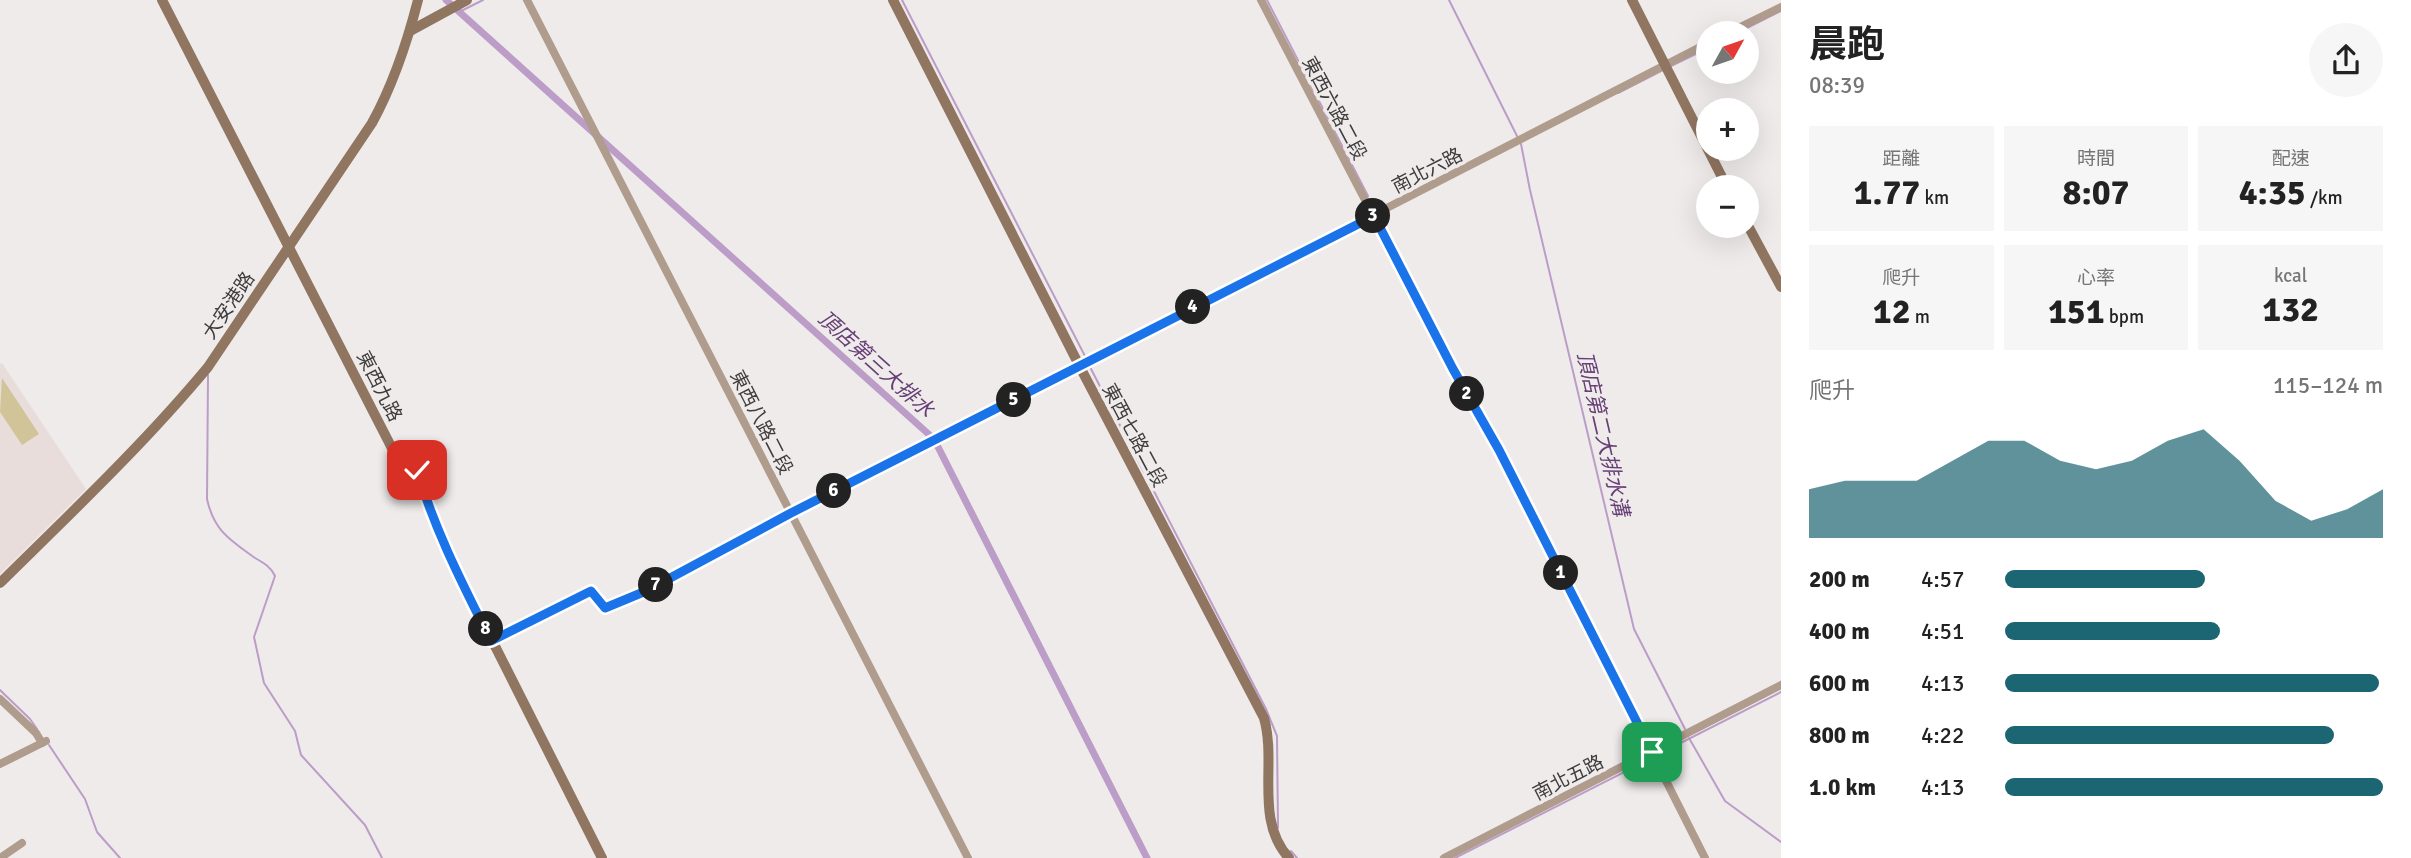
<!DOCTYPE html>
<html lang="zh-TW">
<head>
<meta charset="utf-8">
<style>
  body { margin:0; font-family:Signika,"Noto Sans TC",sans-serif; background:#f6f6f6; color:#222; height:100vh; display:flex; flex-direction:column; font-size:26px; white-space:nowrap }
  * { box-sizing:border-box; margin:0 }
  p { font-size:23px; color:#767676 }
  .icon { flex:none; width:38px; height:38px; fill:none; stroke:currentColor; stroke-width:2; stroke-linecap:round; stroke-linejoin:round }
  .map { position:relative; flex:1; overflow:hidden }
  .drawer { display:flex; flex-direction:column; background:#fff; width:630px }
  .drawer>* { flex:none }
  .needle { width:46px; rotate:50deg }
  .fabs { position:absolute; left:1696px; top:21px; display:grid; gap:14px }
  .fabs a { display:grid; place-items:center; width:63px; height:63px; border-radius:50%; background:#fff; box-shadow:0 7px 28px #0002; font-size:35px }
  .pin { position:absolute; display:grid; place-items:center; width:60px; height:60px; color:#fff; margin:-30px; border-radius:14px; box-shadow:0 4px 10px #0006 }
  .km { position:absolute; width:35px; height:35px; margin:-18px; border-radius:50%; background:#222; color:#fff; font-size:19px; line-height:35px; text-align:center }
  .round { display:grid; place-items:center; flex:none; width:74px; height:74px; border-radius:37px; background:#f6f6f6 }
  .summary { display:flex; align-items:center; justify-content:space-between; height:119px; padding:0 28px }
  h1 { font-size:38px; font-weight:700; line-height:52px }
  .figures { display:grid; grid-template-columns:repeat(3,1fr); gap:10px; height:119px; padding:7px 28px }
  .figures div { display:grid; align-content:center; border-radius:0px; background:#f6f6f6; text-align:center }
  .figures b { font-size:35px; font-weight:700 }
  .figures small { font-size:19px; font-weight:400 }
  .figures p { font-size:19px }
  .chart { height:196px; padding:14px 28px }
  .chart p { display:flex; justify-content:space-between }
  .chart svg { width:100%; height:126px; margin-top:7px; fill:#1c6572; opacity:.7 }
  ul { padding:0 28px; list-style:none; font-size:23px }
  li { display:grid; grid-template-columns:112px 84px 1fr; align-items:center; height:52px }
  li i { height:18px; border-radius:9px; background:#1c6572 }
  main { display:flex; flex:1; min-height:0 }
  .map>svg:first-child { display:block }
  .built { fill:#e9dddb }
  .green { fill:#d0c498 }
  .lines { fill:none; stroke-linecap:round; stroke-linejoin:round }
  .stream { stroke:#bb9dc7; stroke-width:2 }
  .canal { stroke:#bb9dc7; stroke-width:7 }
  .street { stroke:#af9c8d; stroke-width:8 }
  .secondary { stroke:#907560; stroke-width:10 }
  .route-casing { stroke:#fff; stroke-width:14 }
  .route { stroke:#1a73e8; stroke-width:9 }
  .labels { text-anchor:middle; stroke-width:7; stroke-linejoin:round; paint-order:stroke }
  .street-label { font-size:19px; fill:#3e3c3c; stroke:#efebeb }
  .water-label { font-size:21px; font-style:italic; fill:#663f75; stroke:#efebeb }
</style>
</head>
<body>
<main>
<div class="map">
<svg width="1781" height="858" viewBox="0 0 1781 858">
  <rect width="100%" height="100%" fill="#efebeb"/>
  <path class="built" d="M2 363 86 489 0 574V364Z"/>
  <path class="green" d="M2 378 39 434 22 445 0 412Z"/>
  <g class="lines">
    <g class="stream">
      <path d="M902 0 1087 360"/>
      <path d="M1267 0 1368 196"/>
      <path d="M1449 0 1517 136"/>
      <path d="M459 12 483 0"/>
      <path d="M1737 33 1781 11"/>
      <path d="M1671 66 1708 48"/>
      <path d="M1618 93 1663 70"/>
      <path d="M1521 144 1530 190 1634 629 1685 729"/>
      <path d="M1089 365 1266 709 1277 736 1278 828"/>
      <path d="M208 375 207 499C214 531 230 540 255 558 264 563 271 567 275 576L254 637 264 683 295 731 301 755 365 825 382 858"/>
      <path d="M0 690 30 719 37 729"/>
      <path d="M1689 738 1725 801 1781 842"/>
      <path d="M49 745 85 799 97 832 120 858"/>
      <path d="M1655 756 1781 692"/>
      <path d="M1291 851 1297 858"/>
      <path d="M1455 858 1650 759"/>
    </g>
    <path class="canal" d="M446 0 934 439 1147 858"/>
    <g class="street">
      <path d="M527 0 968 858"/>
      <path d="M1261 0 1453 369 1499 450 1705 858"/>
      <path d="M1728 33 1781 7"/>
      <path d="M491 641 591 591 605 608 646 591 791 514 1708 43"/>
      <path d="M0 699 36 733 42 743"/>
      <path d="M0 764 46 741"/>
      <path d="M0 858 22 843"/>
      <path d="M1444 858 1781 685"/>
    </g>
    <g class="secondary">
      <path d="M162 0 398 460 417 470 429 510 446 549 602 858"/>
      <path d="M893 0 1080 367 1264 718C1277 763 1254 820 1289 858"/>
      <path d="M1632 0 1727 187"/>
      <path d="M410 31 467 0"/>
      <path d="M1746 222 1781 287"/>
      <path d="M0 583C71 513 144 444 208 367L372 123C394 83 407 43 418 0"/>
    </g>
  </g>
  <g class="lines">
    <g class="route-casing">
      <path id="route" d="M417 470C435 531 463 585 491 641L591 591 605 608 646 591 791 513 1374 216 1453 369 1499 450 1652 752"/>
    </g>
    <use href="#route" class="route"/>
  </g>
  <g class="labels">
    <g class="street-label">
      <text transform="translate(1335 108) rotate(62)" y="7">東西六路二段</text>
      <text transform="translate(1427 170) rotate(-27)" y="7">南北六路</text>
      <text transform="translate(228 305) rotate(-56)" y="7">大安港路</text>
      <text transform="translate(380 386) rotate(63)" y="7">東西九路</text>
      <text transform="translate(762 422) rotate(63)" y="7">東西八路二段</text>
      <text transform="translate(1135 435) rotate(62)" y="7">東西七路二段</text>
      <text transform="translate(1568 777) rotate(-27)" y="7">南北五路</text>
    </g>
    <g class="water-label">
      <text transform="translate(876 364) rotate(42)" y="7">頂店第三大排水</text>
      <text transform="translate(1603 434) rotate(77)" y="7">頂店第二大排水溝</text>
    </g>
  </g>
</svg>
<div class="fabs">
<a><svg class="needle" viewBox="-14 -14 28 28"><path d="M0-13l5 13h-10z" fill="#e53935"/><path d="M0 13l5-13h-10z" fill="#767676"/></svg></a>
<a>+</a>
<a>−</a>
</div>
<div class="pin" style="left:1652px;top:752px;background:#1e9e55"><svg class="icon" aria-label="arrive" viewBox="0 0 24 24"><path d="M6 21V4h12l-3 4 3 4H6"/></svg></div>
<div class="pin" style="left:417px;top:470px;background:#d93025"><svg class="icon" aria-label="check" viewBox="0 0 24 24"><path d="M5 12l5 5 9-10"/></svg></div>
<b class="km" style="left:1561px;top:573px">1</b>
<b class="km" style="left:1467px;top:394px">2</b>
<b class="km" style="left:1373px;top:216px">3</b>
<b class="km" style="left:1193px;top:307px">4</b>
<b class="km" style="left:1014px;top:400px">5</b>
<b class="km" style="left:834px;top:491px">6</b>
<b class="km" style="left:656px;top:585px">7</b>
<b class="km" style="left:486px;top:629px">8</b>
</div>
<section class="drawer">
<div class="summary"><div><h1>晨跑</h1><p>08:39</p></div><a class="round"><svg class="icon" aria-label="share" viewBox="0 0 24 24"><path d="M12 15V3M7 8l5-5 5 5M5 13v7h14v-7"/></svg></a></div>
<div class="figures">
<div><p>距離</p><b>1.77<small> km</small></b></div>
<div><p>時間</p><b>8:07</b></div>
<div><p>配速</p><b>4:35<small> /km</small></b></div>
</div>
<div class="figures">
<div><p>爬升</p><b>12<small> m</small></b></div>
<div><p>心率</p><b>151<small> bpm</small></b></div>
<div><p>kcal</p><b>132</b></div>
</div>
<div class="chart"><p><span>爬升</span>115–124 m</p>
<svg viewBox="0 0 160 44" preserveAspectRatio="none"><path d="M0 44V27L10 24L20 24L30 24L40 17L50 10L60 10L70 17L80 20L90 17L100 10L110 6L120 17L130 31L140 38L150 34L160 27V44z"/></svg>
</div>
<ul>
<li><b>200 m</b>4:57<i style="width:53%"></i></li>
<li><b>400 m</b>4:51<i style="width:57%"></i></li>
<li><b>600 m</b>4:13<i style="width:99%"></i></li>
<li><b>800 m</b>4:22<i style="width:87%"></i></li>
<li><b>1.0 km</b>4:13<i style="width:100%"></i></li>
</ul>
</section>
</main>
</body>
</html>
